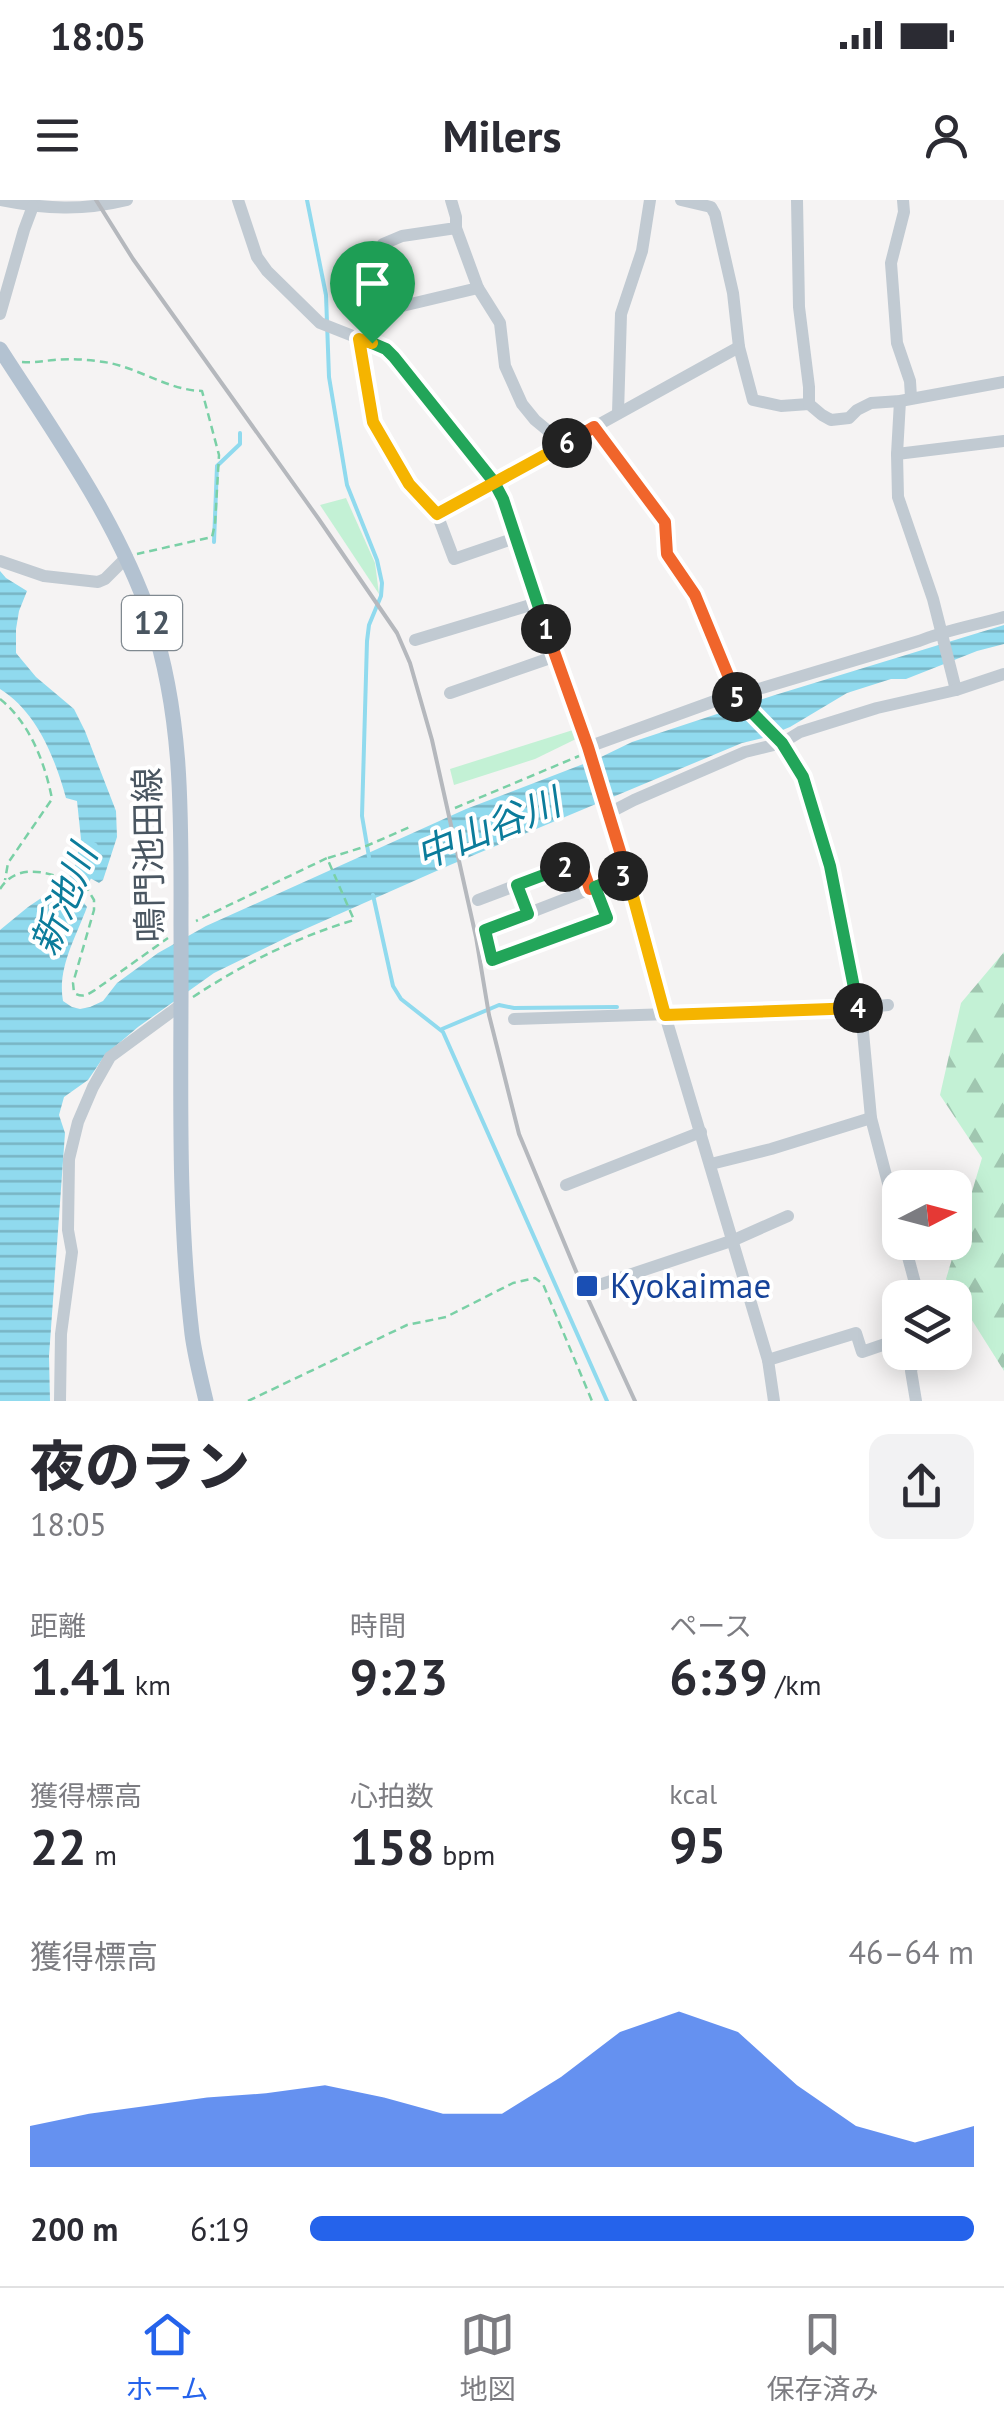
<!DOCTYPE html>
<html lang="ja">
<head>
<meta charset="utf-8">
<style>
  body { margin:0; font-family:"PT Sans","Noto Sans JP",sans-serif; background:#f2f2f3; color:#2b2b33; height:100vh; display:flex; flex-direction:column; font-size:38px; white-space:nowrap }
  * { box-sizing:border-box; margin:0 }
  p { font-size:32px; color:#7c7c81 }
  .icon { flex:none; width:55px; height:55px; fill:none; stroke:currentColor; stroke-width:2; stroke-linecap:round; stroke-linejoin:round }
  .map { position:relative; height:1201px; overflow:hidden }
  .panel { display:flex; flex-direction:column; background:#fff; flex:1 }
  .panel>* { flex:none }
  .needle { width:65px; rotate:84deg }
  .tools { position:absolute; left:882px; top:970px; display:grid; gap:20px }
  .tools a { display:grid; place-items:center; width:90px; height:90px; border-radius:20px; background:#fff; box-shadow:0 5px 25px #0003; font-size:50px }
  .pin { position:absolute; display:grid; place-items:center; width:85px; height:85px; color:#fff; margin:-102px -42px; border-radius:50% 50% 50% 0; rotate:-45deg; box-shadow:0 0 10px #0007 }
  .pin .icon { rotate:45deg }
  .km { position:absolute; width:50px; height:50px; margin:-25px; border-radius:50%; background:#222; color:#fff; font-size:28px; line-height:50px; text-align:center }
  .round { display:grid; place-items:center; flex:none; width:105px; height:105px; border-radius:20px; background:#f2f2f3 }
  .headline { display:flex; align-items:center; justify-content:space-between; height:170px; padding:0 30px }
  h1 { font-size:55px; font-weight:800; line-height:75px }
  .metrics { display:grid; grid-template-columns:repeat(3,1fr); gap:15px; height:170px; padding:10px 30px }
  .metrics div { display:grid; align-content:center }
  .metrics b { font-size:50px; font-weight:800 }
  .metrics small { font-size:28px; font-weight:400 }
  .metrics p { font-size:28px }
  .chart { height:280px; padding:20px 30px }
  .chart p { display:flex; justify-content:space-between }
  .chart svg { width:100%; height:180px; margin-top:10px; fill:#2563eb; opacity:.7 }
  ul { padding:0 30px; list-style:none; font-size:32px }
  li { display:grid; grid-template-columns:160px 120px 1fr; align-items:center; height:75px }
  li i { height:25px; border-radius:12px; background:#2563eb }
  .status { display:flex; justify-content:space-between; align-items:center; height:70px; padding:0 50px; background:#fff; direction:ltr }
  .status svg { height:28px; fill:currentColor }
  header { display:flex; justify-content:space-between; align-items:center; height:130px; padding:0 30px; background:#fff; font-size:45px; font-weight:800 }
  .dock { display:flex; justify-content:space-around; align-items:center; height:140px; border-top:2px solid #e1e1e2; background:#fff; font-size:28px; color:#7c7c81 }
  .dock a { display:grid; justify-items:center; gap:5px }
  .dock .active { color:#2563eb }
  .map>svg:first-child { display:block }
  .grass { fill:#c3f1d5 }
  .forest { fill:url(#forest-firs) }
  .water { fill:url(#water-rules) }
  .lines { fill:none; stroke-linecap:round; stroke-linejoin:round }
  .stream { stroke:#90daee; stroke-width:4 }
  .river { stroke:#90daee; stroke-width:20 }
  .path { stroke:#7ad0a6; stroke-width:2.5; stroke-dasharray:8 5; stroke-linecap:butt }
  .minor { stroke:#c1cad2; stroke-width:12 }
  .major { stroke:#b3c2d1; stroke-width:15 }
  .rail { stroke:#b5b8bd; stroke-width:4 }
  .split-1-casing { stroke:#fff; stroke-width:20 }
  .split-2-casing { stroke:#fff; stroke-width:20 }
  .split-3-casing { stroke:#fff; stroke-width:20 }
  .split-4-casing { stroke:#fff; stroke-width:20 }
  .split-5-casing { stroke:#fff; stroke-width:20 }
  .split-6-casing { stroke:#fff; stroke-width:20 }
  .split-7-casing { stroke:#fff; stroke-width:20 }
  .split-1 { stroke:#22a559; stroke-width:12 }
  .split-2 { stroke:#f0652b; stroke-width:12 }
  .split-3 { stroke:#22a559; stroke-width:12 }
  .split-4 { stroke:#f5b400; stroke-width:12 }
  .split-5 { stroke:#22a559; stroke-width:12 }
  .split-6 { stroke:#f0652b; stroke-width:12 }
  .split-7 { stroke:#f5b400; stroke-width:12 }
  .transit-dot { fill:#1a4fb4; stroke:#fff; stroke-width:4 }
  .labels { text-anchor:middle; stroke-width:8; stroke-linejoin:round; paint-order:stroke }
  .shield { fill:#fff; stroke:#808990; stroke-width:2.5 }
  .shield-label { font-size:32px; font-weight:bold; fill:#4a5661 }
  .street-label { font-size:35px; fill:#4a5661; stroke:#fff }
  .transit-label { font-size:35px; fill:#164399; stroke:#fff; text-anchor:start }
  .water-label { font-size:38px; font-style:italic; fill:#0c7c9b; stroke:#fff }
</style>
</head>
<body>
<div class="status"><b>18:05</b><svg viewBox="0 0 49 12"><path d="M0 12V9h3v3zM5 12V6h3v6zM10 12V3h3v9zM15 12V0h3v12zM26 1h20v11H26zM47 4h2v5h-2z"/></svg></div>
<header><svg class="icon" aria-label="menu" viewBox="0 0 24 24"><path d="M4 6h16M4 12h16M4 18h16"/></svg>Milers<svg class="icon" aria-label="person" viewBox="0 0 24 24"><circle cx="12" cy="8" r="4"/><path d="M4 21q1-7 8-7t8 7"/></svg></header>
<div class="map">
<svg width="1004" height="1201" viewBox="0 0 1004 1201">
  <defs>
    <pattern id="forest-firs" width="22" height="20" patternUnits="userSpaceOnUse" patternTransform="scale(2.5)"><rect width="22" height="20" fill="#c3f1d5"/><path d="M5 1l3.5 6h-7zM16 11l3.5 6h-7z" fill="#a0c6b0"/></pattern>
    <pattern id="water-rules" width="6" height="5" patternUnits="userSpaceOnUse" patternTransform="scale(2.5)"><rect width="6" height="5" fill="#90daee"/><path d="M0 2.5h6" fill="none" stroke="#78b4c4"/></pattern>
  </defs>
  <rect width="100%" height="100%" fill="#f5f3f3"/>
  <g class="grass">
    <path d="M346 298 375 363 379 394 320 305Z"/>
    <path d="M573 530 576 539 535 559 454 585 450 569Z"/>
  </g>
  <path class="forest" d="M1004 752V1171L946 1079 982 958 940 895 961 803Z"/>
  <g class="water">
    <path d="M0 371 6 378 27 391 19 411 16 429V453L36 477 74 509 85 531 116 611 117 637 103 680 99 683 74 669 81 639 77 601 66 598C55 558 37 512 0 489Z"/>
    <path d="M1004 425V444L977 451 906 479H891L847 493 790 527 763 538 742 543 450 665 294 734 214 773 138 827 105 855 88 880 64 897 59 915 65 933 49 1156 50 1201H0V730L28 707 59 686 77 694 87 707C76 737 57 768 63 801L72 807 80 809 90 807 103 801 117 783 158 753 206 726 466 609 599 558 632 542 775 495Z"/>
  </g>
  <g class="lines">
    <g class="stream">
      <path d="M307 0 326 95 329 177 347 285 377 360 382 383 381 396 369 425 367 441 362 616 369 657"/>
      <path d="M214 342 217 266 240 244V233"/>
      <path d="M373 695 393 786 401 799 443 832 607 1201"/>
      <path d="M442 829 499 805 514 808 617 807"/>
    </g>
    <path class="river" d="M61 714 84 670 90 651"/>
    <g class="path">
      <path d="M22 162C34 163 42 161 54 160 72 158 93 160 110 163 142 170 169 190 202 191L219 255 215 324 212 337 137 354"/>
      <path d="M0 499C30 523 45 563 52 599L8 663 5 680"/>
      <path d="M455 608 579 556"/>
      <path d="M328 658 364 647 412 626"/>
      <path d="M0 689C20 657 61 677 87 688L94 700V710L73 783 74 793C83 798 87 795 95 790L168 738"/>
      <path d="M193 797C243 764 297 737 354 720L327 658 196 721"/>
      <path d="M248 1201 407 1125 446 1117 513 1083 535 1078 543 1084 592 1201"/>
    </g>
    <g class="minor">
      <path d="M1 0C46 9 82 11 127 0"/>
      <path d="M238 0 257 57 267 71 320 123 386 149 471 253 494 283 503 299 608 607 665 815 768 1160 774 1201"/>
      <path d="M681 0 711 7 715 14 733 93 739 147 753 200 781 206 809 204 822 215 831 220 849 218 857 210 871 203 900 201 1004 182"/>
      <path d="M797 0 799 107 809 187V204"/>
      <path d="M903 0 904 12 891 63 897 143 910 181 911 197"/>
      <path d="M478 88 500 123 505 166 522 204 535 220 564 244"/>
      <path d="M377 112 478 88 456 28"/>
      <path d="M0 114 24 30 33 6"/>
      <path d="M359 139 369 211 373 222 409 284 437 314 454 359 515 338"/>
      <path d="M372 143 385 66 383 44 402 36 456 28V17L451 0"/>
      <path d="M900 201 897 254 898 297 933 399 956 490"/>
      <path d="M618 213 621 114 642 51 650 0"/>
      <path d="M595 227 665 321 667 354 695 395 734 494 782 543 803 577 817 619 840 711 862 821 871 918 900 1029"/>
      <path d="M897 254 1004 241"/>
      <path d="M437 314 739 147"/>
      <path d="M0 361 44 376 98 382 105 379 127 357"/>
      <path d="M415 440 537 403"/>
      <path d="M450 493 556 456"/>
      <path d="M588 547 734 494 762 488 919 441C946 430 976 425 1004 417"/>
      <path d="M609 613 634 600 745 552 782 543 800 532 877 508 956 490 1004 474"/>
      <path d="M517 685 527 714"/>
      <path d="M595 687 607 718 492 760 485 730 627 675"/>
      <path d="M478 700 580 661 590 689"/>
      <path d="M514 819 859 808 888 805"/>
      <path d="M711 964 771 949 871 918"/>
      <path d="M566 985 701 932"/>
      <path d="M904 1042 919 1098"/>
      <path d="M602 1084 734 1040 788 1016"/>
      <path d="M768 1160 856 1133 862 1152 900 1139"/>
      <path d="M60 1201 61 1134 72 1052 68 1030 69 959 78 922 93 887 110 857 182 804"/>
      <path d="M916 1201 911 1171 916 1152"/>
    </g>
    <path class="major" d="M0 149C56 236 117 320 151 419 184 519 181 622 181 726 182 862 176 999 192 1134 195 1157 201 1179 206 1201"/>
    <path class="rail" d="M96 0 133 59 318 318 397 433 410 463 432 540 476 737 489 815 519 934 583 1088 635 1201"/>
  </g>
  <g class="lines">
    <g class="split-1-casing">
      <path id="split-1" d="M372 143 386 149 394 157 494 282 503 299 546 429"/>
    </g>
    <g class="split-2-casing">
      <path id="split-2" d="M546 429 588 547 627 674 590 689 580 661 565 667"/>
    </g>
    <g class="split-3-casing">
      <path id="split-3" d="M565 667 517 685 528 714 485 730 492 760 607 718 595 687 623 676"/>
    </g>
    <g class="split-4-casing">
      <path id="split-4" d="M623 676 627 674 665 815 858 808"/>
    </g>
    <g class="split-5-casing">
      <path id="split-5" d="M737 497 782 543 803 577 830 666 858 808"/>
    </g>
    <g class="split-6-casing">
      <path id="split-6" d="M567 243 594 227 665 322 667 354 695 395 737 497"/>
    </g>
    <g class="split-7-casing">
      <path id="split-7" d="M372 143 359 139 373 222 409 284 437 314 567 243"/>
    </g>
    <use href="#split-1" class="split-1"/>
    <use href="#split-2" class="split-2"/>
    <use href="#split-3" class="split-3"/>
    <use href="#split-4" class="split-4"/>
    <use href="#split-5" class="split-5"/>
    <use href="#split-6" class="split-6"/>
    <use href="#split-7" class="split-7"/>
  </g>
  <rect class="transit-dot" x="575" y="1074" width="24" height="24" rx="5"/>
  <g class="labels">
    <rect class="shield" x="122" y="396" width="60" height="54" rx="8"/>
    <g class="shield-label">
      <text x="152" y="434">12</text>
    </g>
    <g class="street-label">
      <text transform="translate(149 655) rotate(-91)" y="12">鳴門池田線</text>
    </g>
    <g class="transit-label">
      <text x="610" y="1098">Kyokaimae</text>
    </g>
    <g class="water-label">
      <text transform="translate(488 629) rotate(-22)" y="13">中山谷川</text>
      <text transform="translate(64 700) rotate(-68)" y="13">新池川</text>
    </g>
  </g>
</svg>
<div class="tools">
<a><svg class="needle" viewBox="-14 -14 28 28"><path d="M0-13l5 13h-10z" fill="#e53935"/><path d="M0 13l5-13h-10z" fill="#7c7c81"/></svg></a>
<a><svg class="icon" aria-label="layers" viewBox="0 0 24 24"><path d="M12 4l9 5-9 5-9-5zM3 14l9 5 9-5"/></svg></a>
</div>
<div class="pin" style="left:372px;top:143px;background:#1e9e55"><svg class="icon" aria-label="arrive" viewBox="0 0 24 24"><path d="M6 21V4h12l-3 4 3 4H6"/></svg></div>
<b class="km" style="left:546px;top:429px">1</b>
<b class="km" style="left:565px;top:667px">2</b>
<b class="km" style="left:623px;top:676px">3</b>
<b class="km" style="left:858px;top:808px">4</b>
<b class="km" style="left:737px;top:497px">5</b>
<b class="km" style="left:567px;top:243px">6</b>
</div>
<section class="panel">
<div class="headline"><div><h1>夜のラン</h1><p>18:05</p></div><a class="round"><svg class="icon" aria-label="share" viewBox="0 0 24 24"><path d="M12 15V3M7 8l5-5 5 5M5 13v7h14v-7"/></svg></a></div>
<div class="metrics">
<div><p>距離</p><b>1.41<small> km</small></b></div>
<div><p>時間</p><b>9:23</b></div>
<div><p>ペース</p><b>6:39<small> /km</small></b></div>
</div>
<div class="metrics">
<div><p>獲得標高</p><b>22<small> m</small></b></div>
<div><p>心拍数</p><b>158<small> bpm</small></b></div>
<div><p>kcal</p><b>95</b></div>
</div>
<div class="chart"><p><span>獲得標高</span>46–64 m</p>
<svg viewBox="0 0 160 44" preserveAspectRatio="none"><path d="M0 44V34L10 31L20 29L30 27L40 26L50 24L60 27L70 31L80 31L90 22L100 11L110 6L120 11L130 24L140 34L150 38L160 34V44z"/></svg>
</div>
<ul>
<li><b>200 m</b>6:19<i style="width:100%"></i></li>
</ul>
</section>
<nav class="dock">
<a class="active"><svg class="icon" aria-label="home" viewBox="0 0 24 24"><path d="M3 11l9-7 9 7M6 9v11h12V9"/></svg>ホーム</a>
<a><svg class="icon" aria-label="map" viewBox="0 0 24 24"><path d="M3 6l6-2 6 2 6-2v14l-6 2-6-2-6 2zM9 4v14M15 6v14"/></svg>地図</a>
<a><svg class="icon" aria-label="saved" viewBox="0 0 24 24"><path d="M7 4h10v16l-5-4-5 4z"/></svg>保存済み</a>
</nav>
</body>
</html>
